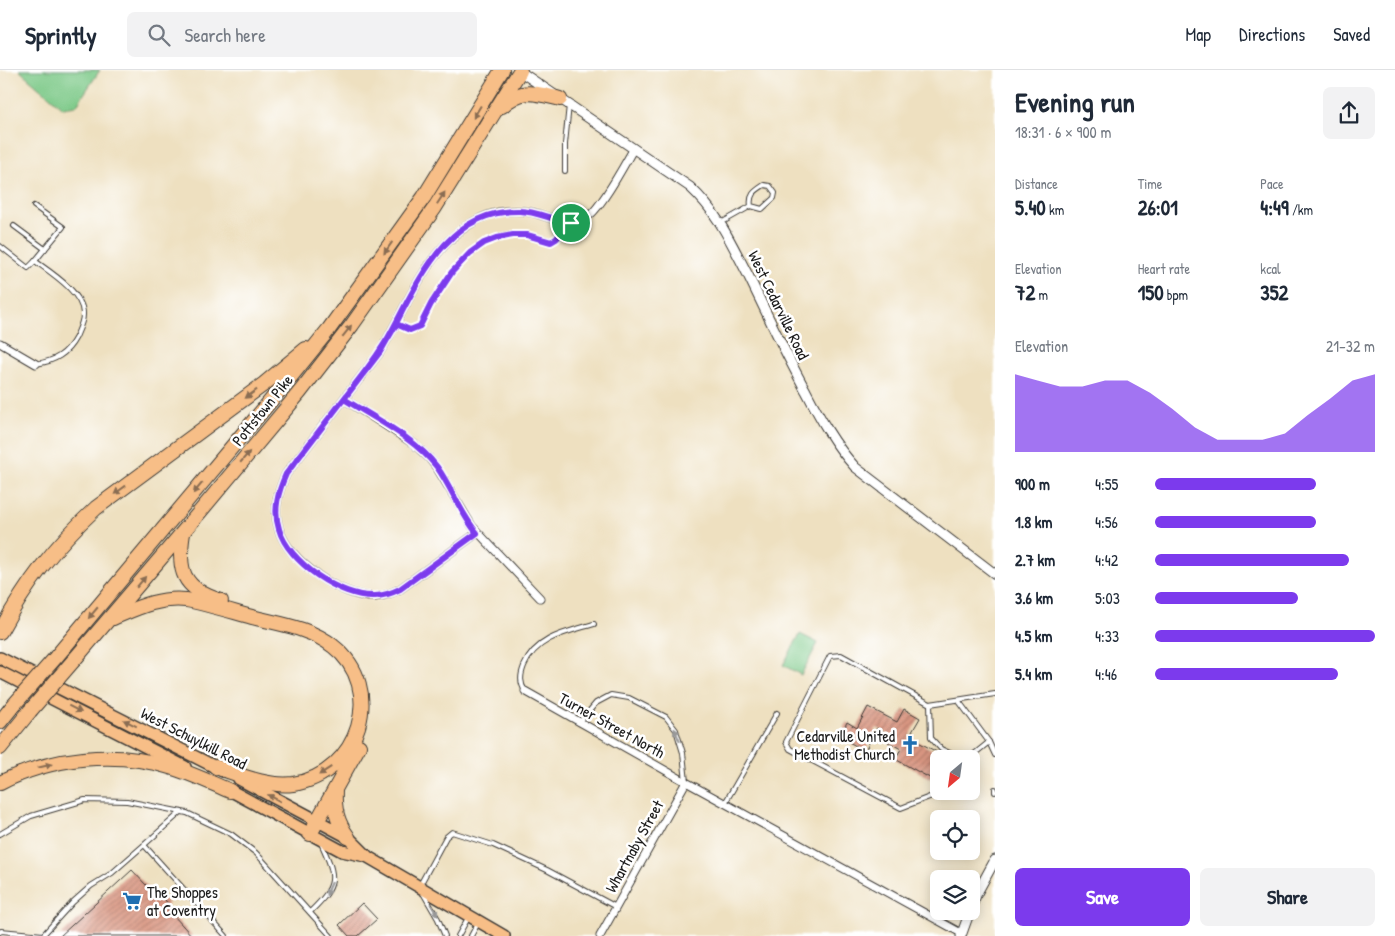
<!DOCTYPE html>
<html lang="en">
<head>
<meta charset="utf-8">
<style>
  body { margin:0; font-family:"Patrick Hand",sans-serif; background:#f2f2f3; color:#1f2937; height:100vh; display:flex; flex-direction:column; font-size:19px; white-space:nowrap }
  * { box-sizing:border-box; margin:0 }
  p { font-size:16px; color:#747a83 }
  .icon { flex:none; width:28px; height:28px; fill:none; stroke:currentColor; stroke-width:2; stroke-linecap:round; stroke-linejoin:round }
  .map { position:relative; flex:1; overflow:hidden }
  .sheet { display:flex; flex-direction:column; background:#fff; width:400px }
  .sheet>* { flex:none }
  .needle { width:32px; rotate:209deg }
  .tools { position:absolute; left:930px; top:680px; display:grid; gap:10px }
  .tools a { display:grid; place-items:center; width:50px; height:50px; border-radius:8px; background:#fff; box-shadow:0 2px 12px #0003; font-size:25px }
  .pin { position:absolute; display:grid; place-items:center; width:42px; height:42px; color:#fff; margin:-21px; border:2px solid #fff; border-radius:50%; box-shadow:0 1px 5px #0007 }
  .round { display:grid; place-items:center; flex:none; width:52px; height:52px; border-radius:8px; background:#f2f2f3 }
  .headline { display:flex; align-items:center; justify-content:space-between; height:85px; padding:0 20px }
  h1 { font-size:28px; font-weight:700; line-height:38px }
  .figures { display:grid; grid-template-columns:repeat(3,1fr); gap:8px; height:85px; padding:5px 20px }
  .figures div { display:grid; align-content:center }
  .figures b { font-size:21px; font-weight:700 }
  .figures small { font-size:14px; font-weight:400 }
  .figures p { font-size:14px }
  .chart { height:140px; padding:10px 20px }
  .chart p { display:flex; justify-content:space-between }
  .chart svg { width:100%; height:90px; margin-top:5px; fill:#7c3aed; opacity:.7 }
  .button { display:flex; gap:10px; margin-top:auto; padding:10px 20px }
  .button a { flex:1; height:58px; border-radius:8px; background:#7c3aed; color:#fff; font-size:20px; font-weight:700; line-height:58px; text-align:center }
  .button a+a { background:#f2f2f3; color:#1f2937 }
  ul { padding:0 20px; list-style:none; font-size:16px }
  li { display:grid; grid-template-columns:80px 60px 1fr; align-items:center; height:38px }
  li i { height:12px; border-radius:6px; background:#7c3aed }
  header { display:flex; align-items:center; gap:30px; box-sizing:border-box; height:70px; padding:0 25px; background:#fff; border-bottom:1px solid #e0e1e3 }
  header strong { font-size:24px }
  nav { display:flex; gap:28px; margin-inline-start:auto; font-size:18px }
  .search { width:350px; height:45px; background:#f2f2f3; display:flex; align-items:center; gap:12px; box-sizing:border-box; padding:0 18px; border-radius:8px; color:#747a83; font-size:19px }
  main { display:flex; flex:1; min-height:0 }
  .map>svg:first-child { display:block }
  .pitch { fill:#7dc988; stroke:#4c7252 }
  .building { fill:url(#building-hatch) }
  .lines { fill:none; stroke-linecap:round; stroke-linejoin:round }
  .service-casing { stroke:#3c3935; stroke-width:6 }
  .minor-casing { stroke:#3c3935; stroke-width:9 }
  .tertiary-casing { stroke:#3c3935; stroke-width:11 }
  .primary-casing { stroke:#3c3935; stroke-width:14 }
  .motorway-casing { stroke:#3c3935; stroke-width:16 }
  .service { stroke:#fff; stroke-width:4 }
  .minor { stroke:#fff; stroke-width:7 }
  .tertiary { stroke:#fff; stroke-width:9 }
  .primary { stroke:#f7be87; stroke-width:11 }
  .motorway { stroke:#f7be87; stroke-width:14 }
  .motorway-bridge-casing { stroke:#3c3935; stroke-width:16; stroke-linecap:butt }
  .motorway-bridge { stroke:#f7be87; stroke-width:14 }
  .oneway { fill:#8a6d52 }
  .oneway2 { fill:#999 }
  .route-casing { stroke:#fff; stroke-width:10 }
  .route { stroke:#7c3aed; stroke-width:6 }
  .labels { text-anchor:middle; stroke-width:5; stroke-linejoin:round; paint-order:stroke }
  .street-label { font-size:16px; fill:#1c1c1c; stroke:#fff }
  .poi-label { font-size:16px; fill:#1c1c1c; stroke:#fff; text-anchor:end }
</style>
</head>
<body>
<header>
<strong>Sprintly</strong>
<div class="search"><svg class="icon" aria-label="search" viewBox="0 0 24 24"><circle cx="10" cy="10" r="6"/><path d="M15 15l6 6"/></svg>Search here</div>
<nav><a>Map</a><a>Directions</a><a>Saved</a></nav>
</header>
<main>
<div class="map">
<svg width="995" height="866" viewBox="0 0 995 866">
  <defs>
    <pattern id="building-hatch" width="6" height="6" patternUnits="userSpaceOnUse" patternTransform="scale(1.25)"><rect width="6" height="6" fill="#da9782"/><path d="M-1 1l2-2M0 6l6-6M5 7l2-2" fill="none" stroke="#b07a6a"/></pattern>
  </defs>
  <rect width="100%" height="100%" fill="#fff"/>
  <filter id="ink" filterUnits="userSpaceOnUse"><feTurbulence type="fractalNoise" baseFrequency=".02" numOctaves="2"/><feDisplacementMap in="SourceGraphic" scale="10" xChannelSelector="R" yChannelSelector="G"/><feConvolveMatrix kernelMatrix="1 2 1 2 8 2 1 2 1" color-interpolation-filters="sRGB"/></filter>
  <filter id="wash" filterUnits="userSpaceOnUse"><feTurbulence type="fractalNoise" baseFrequency=".0096" numOctaves="4" result="noise"/><feDisplacementMap in="SourceGraphic" scale="20" xChannelSelector="R" yChannelSelector="G"/><feGaussianBlur stdDeviation="1.12" result="paint"/><feColorMatrix in="noise" values="0 0 0 0 0 0 0 0 0 0 0 0 0 0 0 0 0 1.4 0 .05"/><feComposite in="paint" operator="in"/></filter>
  <g filter="url(#wash)">
    <rect width="100%" height="100%" fill="#eee0c0"/>
    <g class="pitch">
      <path d="M19 0H100L76 36 63 38Z"/>
      <path d="M800 564 818 573 801 605 783 595Z"/>
    </g>
    <g id="blocks">
      <g class="building">
        <path d="M868 637 897 652 904 639 920 648 909 667 950 689H939V713L895 689 901 679 888 672 891 666 877 658 865 681 840 667 847 652 857 658Z"/>
        <path d="M132 800 159 829 162 826 168 834 165 836 192 866H60Z"/>
        <path d="M362 833 377 849 358 866H349L339 855Z"/>
      </g>
    </g>
  </g>
  <g filter="url(#ink)">
    <use href="#blocks" fill-opacity="0" stroke="#3c3935" stroke-width="1"/>
    <g class="lines">
      <g class="service-casing">
        <g id="service">
          <path d="M565 101V74L569 35"/>
          <path d="M34 136 63 157 35 191C50 202 84 223 83 245 83 252 79 260 76 267 67 284 55 291 36 294"/>
          <path d="M721 153 751 136C749 124 755 121 764 115L770 116 775 123 774 128 762 139 751 136"/>
          <path d="M14 156 45 179"/>
          <path d="M0 176 28 198 35 191"/>
          <path d="M396 254 410 260 420 256 431 234 452 202 470 183 484 173 497 168 513 165H527L551 171 556 169 571 153"/>
          <path d="M525 621C520 613 520 606 524 596 536 567 567 562 594 554"/>
          <path d="M958 630 989 672 995 685"/>
          <path d="M930 634 931 668 941 679 962 689"/>
          <path d="M579 653 596 633 611 625 629 628 666 647 676 660 683 683 686 712"/>
          <path d="M968 689 989 672"/>
          <path d="M995 719V722"/>
          <path d="M945 721 901 738 790 679 786 672 830 586 841 585 930 634 995 624"/>
          <path d="M725 733 777 643"/>
          <path d="M181 742 144 775 226 866"/>
          <path d="M0 764 31 746 85 730 127 731 187 743 231 764 256 783 331 866"/>
          <path d="M420 815 446 767 452 762 493 775 547 800 616 837"/>
          <path d="M423 823 438 849 445 866"/>
          <path d="M310 842C338 815 337 808 321 773"/>
          <path d="M0 862 1 861 43 865 73 832 91 816 112 803 144 775"/>
          <path d="M458 866 468 848"/>
          <path d="M471 866 478 853"/>
        </g>
      </g>
      <g class="minor-casing">
        <g id="minor">
          <path d="M0 273 36 294"/>
          <path d="M344 329 414 374 429 388 437 398 472 456 540 528"/>
          <path d="M477 463 400 519C392 523 384 526 375 527 342 528 288 491 279 459 273 440 278 422 286 404L380 282C409 234 427 174 481 148 495 141 514 139 530 142 553 146 568 162 590 145 604 133 624 95 634 78"/>
          <path d="M525 621 686 712 961 863"/>
          <path d="M600 866 686 712"/>
        </g>
      </g>
      <g class="tertiary-casing">
        <g id="tertiary">
          <path d="M518 0 690 117C719 144 730 171 748 205 767 244 785 283 806 321 820 348 834 374 855 397L995 504"/>
          <path d="M971 838 977 823 995 790"/>
          <path d="M961 866 970 841"/>
        </g>
      </g>
      <g class="primary-casing">
        <g id="primary">
          <path d="M0 588 223 701"/>
          <path d="M0 602 185 697"/>
          <path d="M239 709 348 767 368 787 504 866"/>
          <path d="M224 717 342 781 366 786"/>
        </g>
      </g>
      <g class="motorway-casing">
        <g id="motorway">
          <path d="M502 36C523 17 535 23 560 29"/>
          <path d="M183 463C177 500 182 519 221 531"/>
          <path d="M113 548C137 538 159 527 186 530 208 534 230 541 252 547 279 554 311 558 333 576 387 618 359 704 293 714 268 717 240 705 216 697"/>
          <path d="M0 562C27 512 54 477 96 438L264 314 306 279"/>
          <path d="M56 587 288 310 329 259 424 127 502 0"/>
          <path d="M74 590 183 462 300 322 352 255 434 139 520 1"/>
          <path d="M0 652 12 637"/>
          <path d="M0 678 30 641"/>
          <path d="M0 713C51 687 115 680 170 697 191 703 211 713 230 721"/>
          <path d="M335 720C334 739 337 752 348 767"/>
          <path d="M310 764 359 676"/>
        </g>
      </g>
      <use href="#service" class="service"/>
      <use href="#minor" class="minor"/>
      <use href="#tertiary" class="tertiary"/>
      <use href="#primary" class="primary"/>
      <use href="#motorway" class="motorway"/>
      <g class="motorway-bridge-casing">
        <g id="motorway-bridge">
          <path d="M12 637 56 587"/>
          <path d="M30 641 74 590"/>
        </g>
      </g>
      <use href="#motorway-bridge" class="motorway-bridge"/>
    </g>
    <defs><path id="oneway-solid" d="M-6-.8H1V-3.2L6.5 0L1 3.2V.8H-6Z" transform="scale(1.25)"/></defs>
    <g class="oneway">
      <use href="#oneway-solid" transform="translate(477 42) rotate(121)"/>
      <use href="#oneway-solid" transform="translate(441 128) rotate(-57)"/>
      <use href="#oneway-solid" transform="translate(388 178) rotate(125)"/>
      <use href="#oneway-solid" transform="translate(347 261) rotate(-52)"/>
      <use href="#oneway-solid" transform="translate(251 324) rotate(144)"/>
      <use href="#oneway-solid" transform="translate(245 387) rotate(-50)"/>
      <use href="#oneway-solid" transform="translate(198 418) rotate(130)"/>
      <use href="#oneway-solid" transform="translate(120 420) rotate(144)"/>
      <use href="#oneway-solid" transform="translate(141 512) rotate(-50)"/>
      <use href="#oneway-solid" transform="translate(93 543) rotate(130)"/>
      <use href="#oneway-solid" transform="translate(75 639) rotate(27)"/>
      <use href="#oneway-solid" transform="translate(130 653) rotate(-154)"/>
      <use href="#oneway-solid" transform="translate(45 696) rotate(-14)"/>
      <use href="#oneway-solid" transform="translate(325 701) rotate(147)"/>
      <use href="#oneway-solid" transform="translate(274 728) rotate(-152)"/>
    </g>
    <g class="oneway2">
      <use href="#oneway-solid" transform="translate(677 665) rotate(-112)"/>
      <use href="#oneway-solid" transform="translate(329 819) rotate(113)"/>
      <use href="#oneway-solid" transform="translate(434 840) rotate(59)"/>
    </g>
  </g>
  <g class="lines" filter="url(#ink)">
    <g class="route-casing">
      <path id="route" d="M571 153C553 151 538 141 519 141 439 140 414 226 380 282L286 404C278 422 273 440 279 459 288 492 341 528 375 526 384 526 392 523 400 519L477 463C460 443 452 418 437 397 415 368 374 348 344 329 362 305 382 281 396 254L410 260 420 256 431 234 452 202 470 183 484 173 497 168 513 165H527L551 172 556 169 571 153"/>
    </g>
    <use href="#route" class="route"/>
  </g>
  <defs>
    <g id="church-bare" transform="scale(1.5)"><path d="M-1.2-6h2.4v3.5h3.3v2.4h-3.3V6h-2.4V-.1h-3.3v-2.4h3.3Z" fill="#1f6fb2" stroke="#fff" stroke-width="2.5" paint-order="stroke"/></g>
    <g id="supermarket-bare" transform="scale(1.5)"><path d="M-6-5.5h2.5l.6 2H6L4.5 2H-2.5L-4.4-4H-6ZM-1.5 3.2a1.3 1.3 0 1 0 .1 0ZM3 3.2a1.3 1.3 0 1 0 .1 0Z" fill="#1f6fb2" stroke="#fff" stroke-width="2.5" paint-order="stroke"/></g>
  </defs>
  <g fill-rule="evenodd">
    <use href="#church-bare" x="910" y="675"/>
    <use href="#supermarket-bare" x="132" y="831"/>
  </g>
  <g class="labels">
    <g class="street-label">
      <text transform="translate(779 235) rotate(64)" y="6">West Cedarville Road</text>
      <text transform="translate(262 340) rotate(-51)" y="6">Pottstown Pike</text>
      <text transform="translate(612 655) rotate(29)" y="6">Turner Street North</text>
      <text transform="translate(194 668) rotate(27)" y="6">West Schuylkill Road</text>
      <text transform="translate(634 776) rotate(-61)" y="6">Whartnaby Street</text>
    </g>
    <g class="poi-label">
      <text x="895" y="672">Cedarville United<tspan x="895" dy="18">Methodist Church</tspan></text>
      <text x="147" y="828" text-anchor="start">The Shoppes<tspan x="147" dy="18">at Coventry</tspan></text>
    </g>
  </g>
</svg>
<div class="tools">
<a><svg class="needle" viewBox="-14 -14 28 28"><path d="M0-13l5 13h-10z" fill="#e53935"/><path d="M0 13l5-13h-10z" fill="#747a83"/></svg></a>
<a><svg class="icon" aria-label="locate" viewBox="0 0 24 24"><circle cx="12" cy="12" r="6"/><path d="M12 2v4M12 18v4M2 12h4M18 12h4"/></svg></a>
<a><svg class="icon" aria-label="layers" viewBox="0 0 24 24"><path d="M12 4l9 5-9 5-9-5zM3 14l9 5 9-5"/></svg></a>
</div>
<div class="pin" style="left:571px;top:153px;background:#1e9e55"><svg class="icon" aria-label="arrive" viewBox="0 0 24 24"><path d="M6 21V4h12l-3 4 3 4H6"/></svg></div>
</div>
<section class="sheet">
<div class="headline"><div><h1>Evening run</h1><p>18:31 · 6 × 900 m</p></div><a class="round"><svg class="icon" aria-label="share" viewBox="0 0 24 24"><path d="M12 15V3M7 8l5-5 5 5M5 13v7h14v-7"/></svg></a></div>
<div class="figures">
<div><p>Distance</p><b>5.40<small> km</small></b></div>
<div><p>Time</p><b>26:01</b></div>
<div><p>Pace</p><b>4:49<small> /km</small></b></div>
</div>
<div class="figures">
<div><p>Elevation</p><b>72<small> m</small></b></div>
<div><p>Heart rate</p><b>150<small> bpm</small></b></div>
<div><p>kcal</p><b>352</b></div>
</div>
<div class="chart"><p><span>Elevation</span>21–32 m</p>
<svg viewBox="0 0 160 44" preserveAspectRatio="none"><path d="M0 44V6L10 9L20 12L30 12L40 9L50 9L60 15L70 23L80 32L90 38L100 38L110 38L120 35L130 26L140 18L150 9L160 6V44z"/></svg>
</div>
<ul>
<li><b>900 m</b>4:55<i style="width:73%"></i></li>
<li><b>1.8 km</b>4:56<i style="width:73%"></i></li>
<li><b>2.7 km</b>4:42<i style="width:88%"></i></li>
<li><b>3.6 km</b>5:03<i style="width:65%"></i></li>
<li><b>4.5 km</b>4:33<i style="width:100%"></i></li>
<li><b>5.4 km</b>4:46<i style="width:83%"></i></li>
</ul>
<div class="button"><a>Save</a><a>Share</a></div>
</section>
</main>
</body>
</html>
